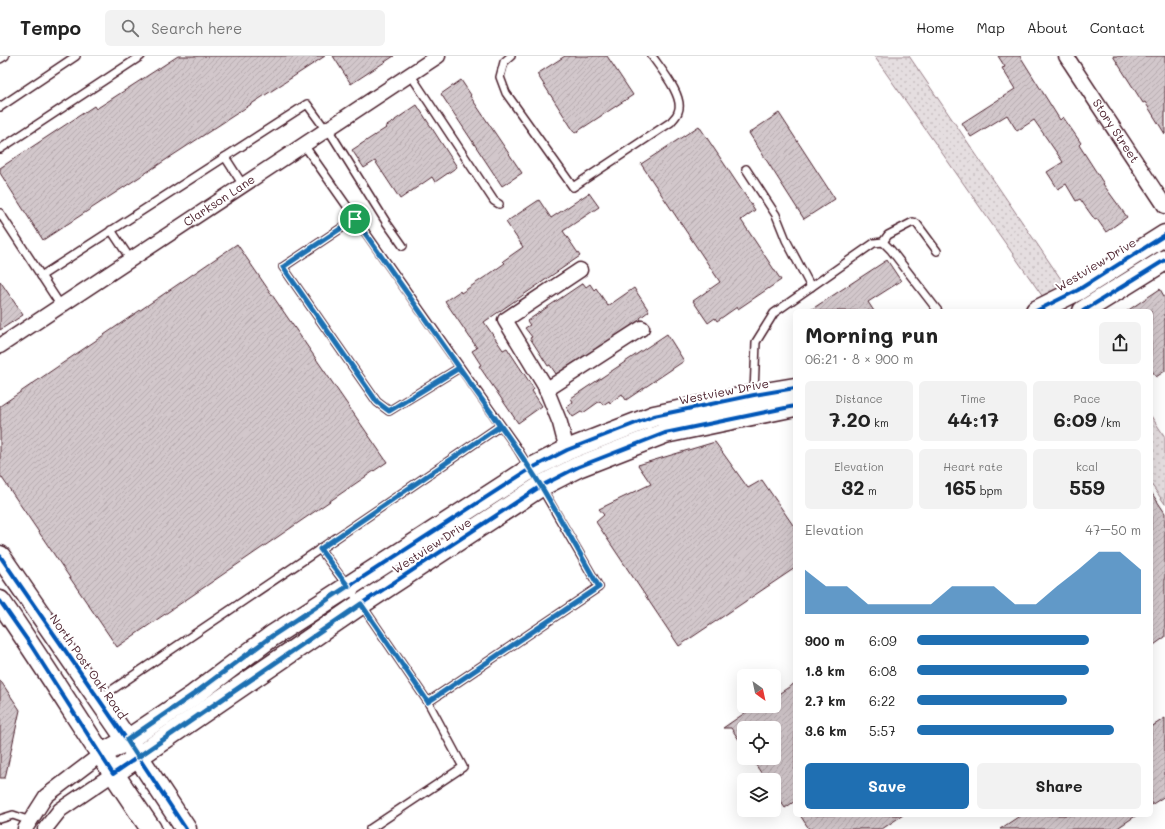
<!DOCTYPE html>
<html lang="en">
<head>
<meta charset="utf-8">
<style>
  body { margin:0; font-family:Mali,sans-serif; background:#f2f2f2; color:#222; height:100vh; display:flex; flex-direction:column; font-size:15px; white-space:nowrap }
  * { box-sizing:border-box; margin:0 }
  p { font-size:13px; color:#767676 }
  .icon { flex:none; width:22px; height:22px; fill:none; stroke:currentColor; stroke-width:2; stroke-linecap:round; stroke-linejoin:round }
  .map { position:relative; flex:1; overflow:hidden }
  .panel { position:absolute; left:793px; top:253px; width:360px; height:508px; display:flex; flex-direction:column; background:#fff; border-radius:6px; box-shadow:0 4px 16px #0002 }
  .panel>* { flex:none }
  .needle { width:26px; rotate:147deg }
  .fabs { position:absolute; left:737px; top:613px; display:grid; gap:8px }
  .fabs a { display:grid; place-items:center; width:44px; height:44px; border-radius:6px; background:#fff; box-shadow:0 4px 16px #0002; font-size:20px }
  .pin { position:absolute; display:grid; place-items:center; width:34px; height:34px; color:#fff; margin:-17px; border:2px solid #fff; border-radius:50%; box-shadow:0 1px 4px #0007 }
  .round { display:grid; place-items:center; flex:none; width:42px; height:42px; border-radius:6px; background:#f2f2f2 }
  .overview { display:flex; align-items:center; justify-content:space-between; height:68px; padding:0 12px }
  h1 { font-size:22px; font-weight:700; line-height:30px }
  .stats { display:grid; grid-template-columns:repeat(3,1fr); gap:6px; height:68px; padding:4px 12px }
  .stats div { display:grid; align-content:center; border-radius:6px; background:#f2f2f2; text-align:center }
  .stats b { font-size:20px; font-weight:700 }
  .stats small { font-size:11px; font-weight:400 }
  .stats p { font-size:11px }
  .chart { height:112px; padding:8px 12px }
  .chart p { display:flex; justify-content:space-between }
  .chart svg { width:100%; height:72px; margin-top:4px; fill:#1f6fb2; opacity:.7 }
  .cta { display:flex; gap:8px; margin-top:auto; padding:8px 12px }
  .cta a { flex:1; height:46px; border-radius:6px; background:#1f6fb2; color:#fff; font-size:16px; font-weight:700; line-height:46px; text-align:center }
  .cta a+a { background:#f2f2f2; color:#222 }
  ul { padding:0 12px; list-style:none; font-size:13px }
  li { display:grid; grid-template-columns:64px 48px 1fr; align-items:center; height:30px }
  li i { height:10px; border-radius:5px; background:#1f6fb2 }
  header { display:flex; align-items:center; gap:24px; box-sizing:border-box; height:56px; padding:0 20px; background:#fff; border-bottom:1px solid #e0e0e0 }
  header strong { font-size:19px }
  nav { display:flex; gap:22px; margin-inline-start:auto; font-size:14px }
  .search { width:280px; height:36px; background:#f2f2f2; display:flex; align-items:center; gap:10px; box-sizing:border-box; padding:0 14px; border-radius:6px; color:#767676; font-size:15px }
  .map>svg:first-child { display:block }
  .grass { fill:url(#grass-dots); stroke:#987e86 }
  .building { fill:url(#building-hatch); stroke:#4a1f2b }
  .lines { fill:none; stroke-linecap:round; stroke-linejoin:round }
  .service-casing { stroke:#4a1f2b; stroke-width:10 }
  .minor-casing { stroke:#4a1f2b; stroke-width:17 }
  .secondary-casing { stroke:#4a1f2b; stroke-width:23 }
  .service { stroke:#fff; stroke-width:7 }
  .minor { stroke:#fff; stroke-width:14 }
  .secondary { stroke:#fff; stroke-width:20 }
  .cycleway-casing { stroke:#fff; stroke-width:6 }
  .cycleway { stroke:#0057b8; stroke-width:4 }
  .route-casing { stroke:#fff; stroke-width:8 }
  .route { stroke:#1f6fb2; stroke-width:5 }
  .labels { text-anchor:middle; stroke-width:4; stroke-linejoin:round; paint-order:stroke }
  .street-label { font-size:12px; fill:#4a1f2b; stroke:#fff }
</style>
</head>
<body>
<header>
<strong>Tempo</strong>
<div class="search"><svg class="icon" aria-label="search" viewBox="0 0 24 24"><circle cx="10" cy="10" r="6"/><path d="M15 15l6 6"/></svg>Search here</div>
<nav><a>Home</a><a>Map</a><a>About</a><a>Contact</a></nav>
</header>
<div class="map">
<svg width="1165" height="773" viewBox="0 0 1165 773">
  <defs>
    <pattern id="grass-dots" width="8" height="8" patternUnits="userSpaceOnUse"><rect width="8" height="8" fill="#e5dee0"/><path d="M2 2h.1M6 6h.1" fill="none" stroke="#c6bec0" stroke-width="1.8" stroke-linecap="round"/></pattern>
    <pattern id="building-hatch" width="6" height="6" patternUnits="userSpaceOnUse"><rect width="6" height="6" fill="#d2c7cb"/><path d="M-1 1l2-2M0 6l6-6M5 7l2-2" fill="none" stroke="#b6aaae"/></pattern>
  </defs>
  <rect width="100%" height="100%" fill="#fff"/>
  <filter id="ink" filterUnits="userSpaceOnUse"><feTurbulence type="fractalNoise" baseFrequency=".025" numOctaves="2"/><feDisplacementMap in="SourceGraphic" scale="8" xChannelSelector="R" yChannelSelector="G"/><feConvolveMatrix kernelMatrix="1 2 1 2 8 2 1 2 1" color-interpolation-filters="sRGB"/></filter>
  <g filter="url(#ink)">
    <g class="grass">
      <path d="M874 0H909L1065 229 1043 241Z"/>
      <path d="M1151 360 1165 381V448L1151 428Z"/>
    </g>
    <g class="building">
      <path d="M178 0H325L43 184 0 117V112L94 50 96 53Z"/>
      <path d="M333 0H394L351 28Z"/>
      <path d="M565 0H607L633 39 575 77 537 18Z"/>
      <path d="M998 0H1020L1060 64 1063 61 1081 87 1079 89 1104 128H1103L1127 161 1106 176 1097 163 1095 164 1080 143 1076 145 1066 128 1058 133 1047 116 1063 106 1034 64 1017 75 1007 59 971 81 962 67 1015 33 1002 12 1005 11Z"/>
      <path d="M1113 0H1165V78L1145 46 1143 47Z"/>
      <path d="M461 24 471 39 470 40 522 117 502 130 441 38Z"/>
      <path d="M417 49 457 111 435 126 432 121 400 143 375 105 364 112 352 94 386 72 385 71 395 65V64Z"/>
      <path d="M779 57 835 143 804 163 749 77Z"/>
      <path d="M699 70 755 154 741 164 781 224 738 253 737 251 717 265 715 262 708 267 693 245 720 226 641 108Z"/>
      <path d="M589 137 599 151 563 175 580 200 484 266 503 294 507 292 534 333 532 335 542 350 518 367 479 310 481 309 472 295 477 292 445 245 460 235 461 237 491 217 505 207 503 205 523 191 506 166 539 144 551 162Z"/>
      <path d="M237 188 387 406 117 591 0 419V350Z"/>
      <path d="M887 204 901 225 868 246 874 255H809Z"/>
      <path d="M0 225 23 259 0 274Z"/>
      <path d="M583 227 586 231 590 228 594 234 596 232 608 250 634 232 649 255 640 262 641 264 556 318 550 309 548 310 530 282 532 281 525 272 530 269 527 265Z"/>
      <path d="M1160 233 1165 242V315L1156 321 1151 313V255H1127Z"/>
      <path d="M667 278 684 305 626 344 622 338 610 347 609 345 603 349 600 345 583 357 581 356 573 361 566 351 573 346 571 342Z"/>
      <path d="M715 386 748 432 762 424 795 472V512L679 590 596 466 604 459 599 453 651 428 638 409Z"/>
      <path d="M1151 436 1165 457V581L1151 591Z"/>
      <path d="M0 624 20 654 5 722H0Z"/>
      <path d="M795 627V745L785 752 774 736V724H766L751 702H774V672H744V691L731 672H723L755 650H774V641Z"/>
      <path d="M1165 662V740L1151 749V671Z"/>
      <path d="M800 759H903L882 773H809Z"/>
      <path d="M1021 759H1137L1116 773H1000Z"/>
    </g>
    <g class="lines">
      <g class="service-casing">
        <g id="service">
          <path d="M511 0 504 6 500 21 506 37 573 131 671 66C673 63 677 60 678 56 685 41 660 12 652 0"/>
          <path d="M0 3 5 0"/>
          <path d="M410 18 494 145 499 148"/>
          <path d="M0 51 76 0"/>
          <path d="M328 73 386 166 403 190"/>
          <path d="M304 89 517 392 529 412"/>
          <path d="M0 93 141 0"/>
          <path d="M225 101 243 129"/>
          <path d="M746 113 776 159 786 184 811 231"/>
          <path d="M0 157 61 250"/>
          <path d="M355 163 283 211 377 346 389 355 459 312"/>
          <path d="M111 174 131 204"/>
          <path d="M883 186 888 179 913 166 917 168 937 195"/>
          <path d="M41 220 307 48 326 74"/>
          <path d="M754 337 756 286 774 257 874 187 883 186 891 194 938 255"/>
          <path d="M500 370 320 493 361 548 428 646 599 531 541 431"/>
          <path d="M100 642 320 493"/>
          <path d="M0 763 13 759 30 765"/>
          <path d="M370 773 463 711 428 646"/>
        </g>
      </g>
      <g class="minor-casing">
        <g id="minor">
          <path id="s1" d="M1066 0 1165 150"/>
          <path id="s2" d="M0 290 438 0"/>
          <path d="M546 334 642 272"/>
          <path d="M567 394 560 367 545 330 505 264 580 214"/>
          <path d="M25 773 46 740 100 699"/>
          <path d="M45 773 60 754 113 718"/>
        </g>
      </g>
      <g class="secondary-casing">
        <g id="secondary">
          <path d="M1036 255 1078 234 1165 179"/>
          <path d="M1083 255 1165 204"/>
          <path d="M0 500 127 684 186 773"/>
          <path d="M0 545C52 620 99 698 151 773"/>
          <path d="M100 699 127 684 194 639 272 580 530 413 567 394 654 360 754 339 795 332"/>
          <path d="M113 718 361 548 541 430 578 411 665 377 795 350"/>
        </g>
      </g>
      <use href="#service" class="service"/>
      <use href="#minor" class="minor"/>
      <use href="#secondary" class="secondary"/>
      <g class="cycleway-casing">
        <g id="cycleway">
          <path d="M1036 255 1078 234 1165 179"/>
          <path d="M1083 255 1165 204"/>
          <path d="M0 500 127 684 186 773"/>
          <path d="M0 545 30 588 113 718 361 548 541 430 578 411 665 377 795 350"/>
          <path d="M127 684 194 639 272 580 530 413 567 394 654 360 754 339 795 332"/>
        </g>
      </g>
      <use href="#cycleway" class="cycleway"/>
    </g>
  </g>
  <g class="lines" filter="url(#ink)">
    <g class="route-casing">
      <path id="route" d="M355 163 480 341 500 370 320 493 348 530 272 580 194 638 127 684 138 701 361 548 428 646 599 531C580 498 561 463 541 430 516 389 487 351 459 312L389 355 377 346 283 211 355 163"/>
    </g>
    <use href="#route" class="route"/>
  </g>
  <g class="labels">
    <g class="street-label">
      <text dy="4" stroke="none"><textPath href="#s1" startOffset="90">Story Street</textPath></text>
      <text dy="4" stroke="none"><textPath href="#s2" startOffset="263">Clarkson Lane</textPath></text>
      <text transform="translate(1096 209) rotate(-31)" y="4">Westview Drive</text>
      <text transform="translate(724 336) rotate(-11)" y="4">Westview Drive</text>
      <text transform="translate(432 490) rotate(-33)" y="4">Westview Drive</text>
      <text transform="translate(88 611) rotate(55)" y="4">North Post Oak Road</text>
    </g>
  </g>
</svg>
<div class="fabs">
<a><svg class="needle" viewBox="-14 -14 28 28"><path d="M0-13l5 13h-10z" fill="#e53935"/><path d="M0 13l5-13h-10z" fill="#767676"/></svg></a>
<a><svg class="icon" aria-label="locate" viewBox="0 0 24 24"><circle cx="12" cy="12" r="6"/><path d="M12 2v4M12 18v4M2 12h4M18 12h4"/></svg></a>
<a><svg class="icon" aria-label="layers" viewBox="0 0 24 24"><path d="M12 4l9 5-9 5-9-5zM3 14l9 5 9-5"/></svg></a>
</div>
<div class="pin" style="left:355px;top:163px;background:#1e9e55"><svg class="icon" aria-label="arrive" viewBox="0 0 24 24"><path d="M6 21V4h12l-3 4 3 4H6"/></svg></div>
<section class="panel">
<div class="overview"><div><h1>Morning run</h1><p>06:21 · 8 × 900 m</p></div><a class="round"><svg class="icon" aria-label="share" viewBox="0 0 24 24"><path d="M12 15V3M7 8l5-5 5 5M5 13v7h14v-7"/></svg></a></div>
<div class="stats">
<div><p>Distance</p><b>7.20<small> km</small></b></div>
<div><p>Time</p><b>44:17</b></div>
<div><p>Pace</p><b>6:09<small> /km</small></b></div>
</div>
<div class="stats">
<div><p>Elevation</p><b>32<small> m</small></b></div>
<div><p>Heart rate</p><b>165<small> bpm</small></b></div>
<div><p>kcal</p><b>559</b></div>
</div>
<div class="chart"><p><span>Elevation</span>47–50 m</p>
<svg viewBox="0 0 160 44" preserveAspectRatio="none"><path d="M0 44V17L10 27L20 27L30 38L40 38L50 38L60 38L70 27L80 27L90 27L100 38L110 38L120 27L130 17L140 6L150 6L160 17V44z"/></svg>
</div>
<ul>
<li><b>900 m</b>6:09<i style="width:77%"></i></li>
<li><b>1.8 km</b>6:08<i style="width:77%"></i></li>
<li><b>2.7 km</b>6:22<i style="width:67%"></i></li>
<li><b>3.6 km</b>5:57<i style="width:88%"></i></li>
</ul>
<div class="cta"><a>Save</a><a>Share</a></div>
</section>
</div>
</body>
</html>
